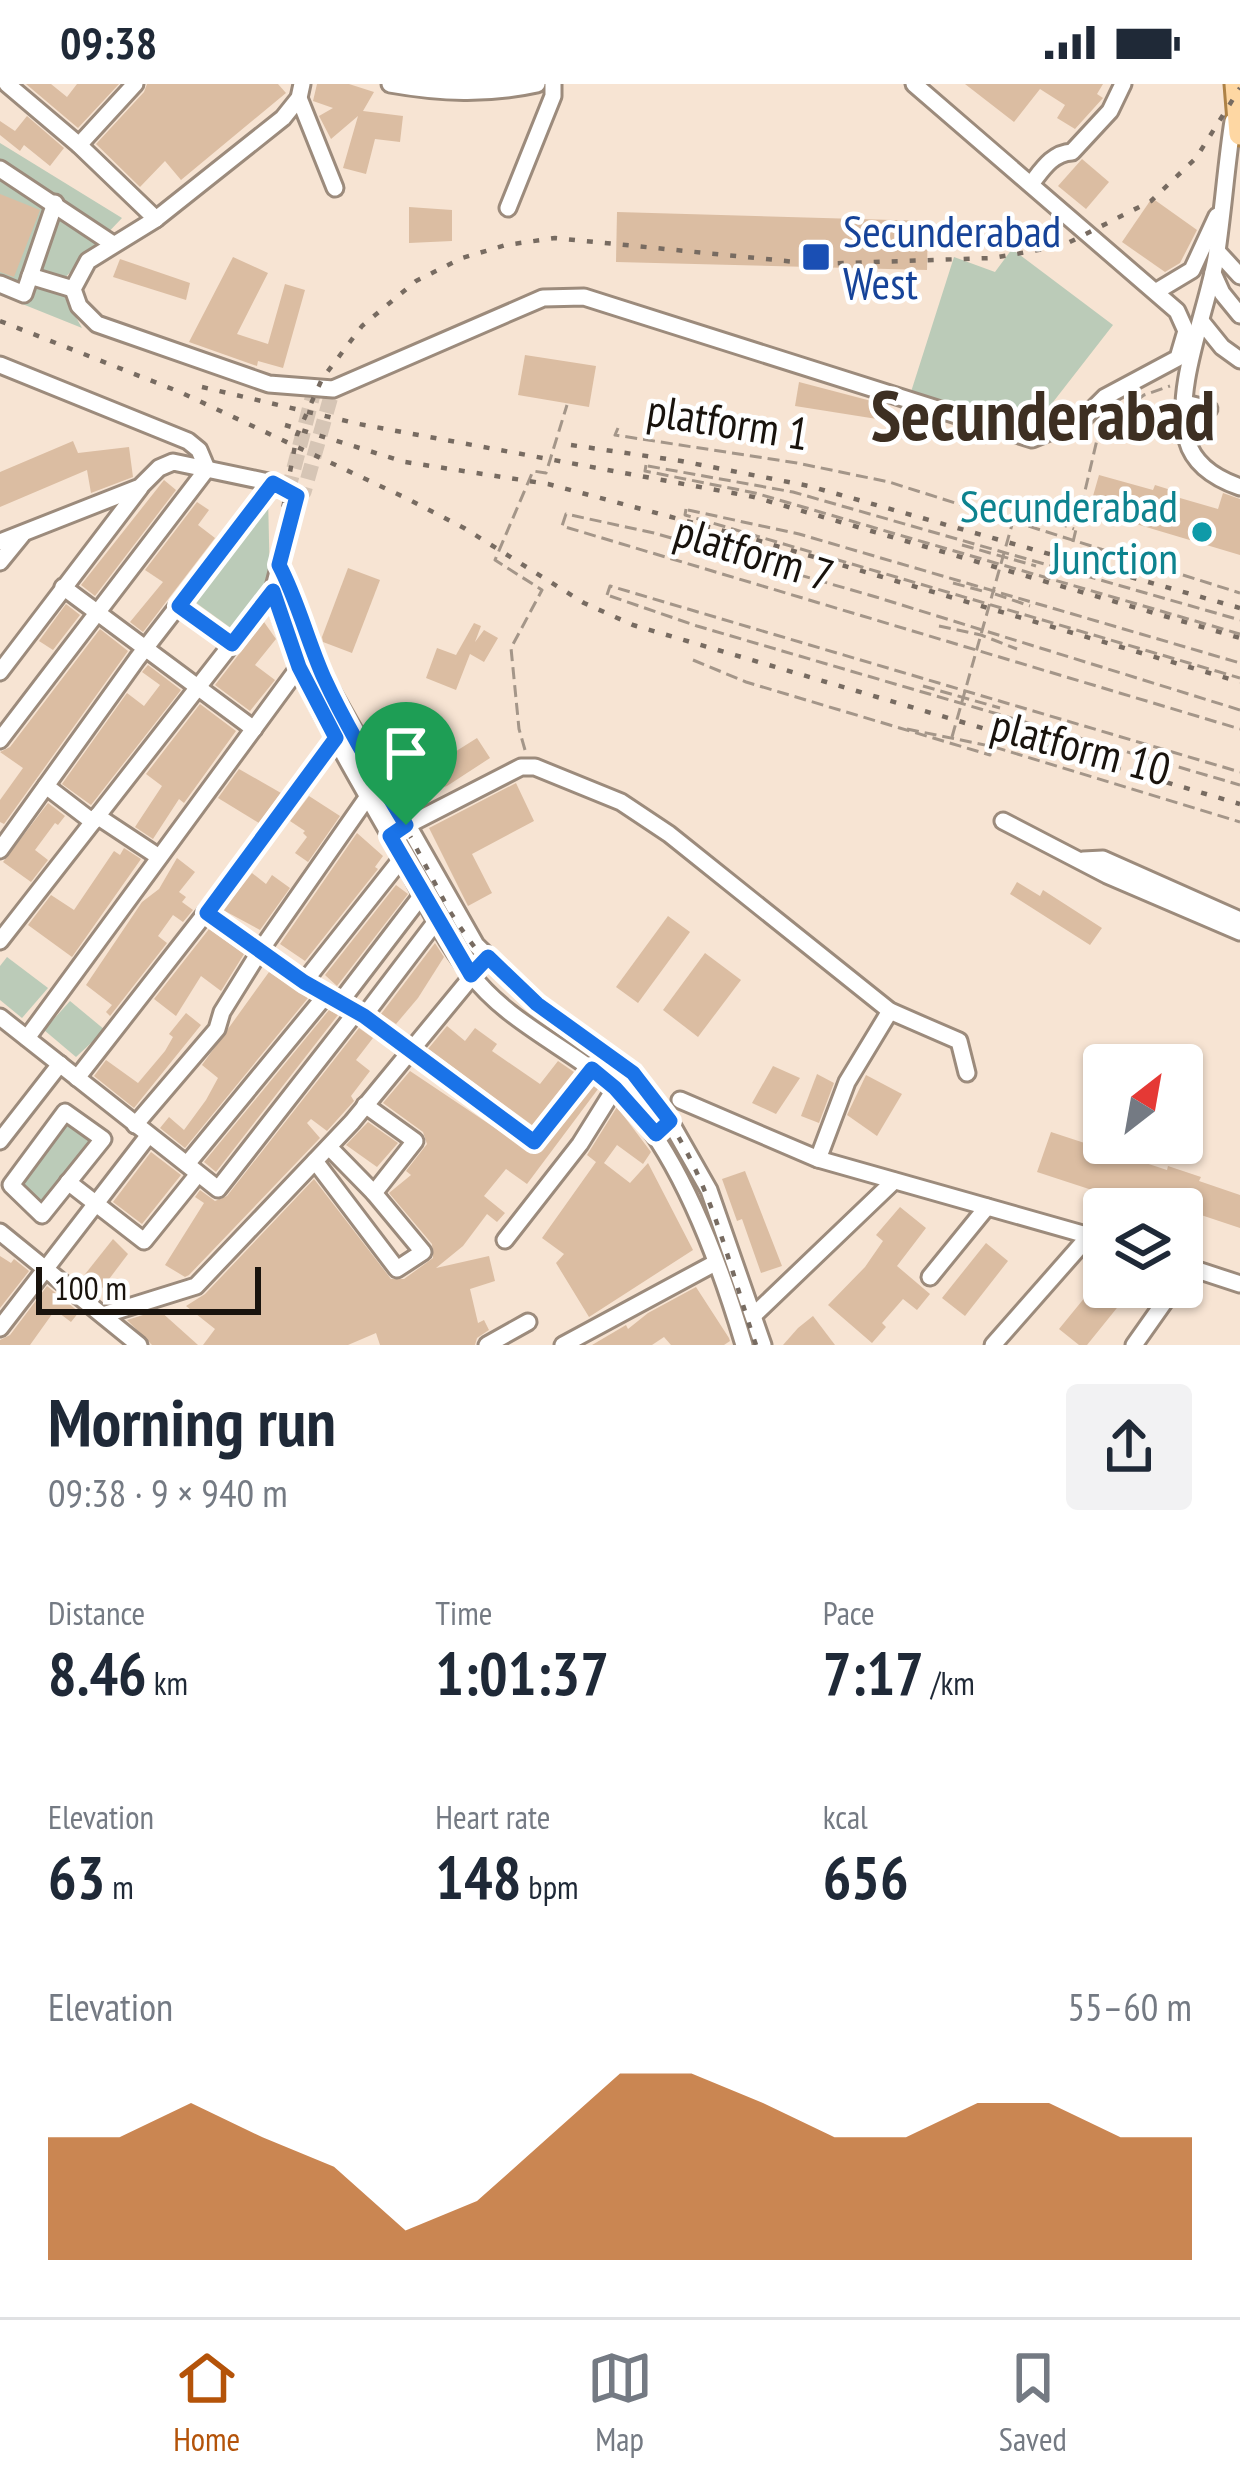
<!DOCTYPE html>
<html lang="en">
<head>
<meta charset="utf-8">
<style>
  body { margin:0; font-family:"PT Sans Narrow",sans-serif; background:#f2f2f3; color:#1f2937; height:100vh; display:flex; flex-direction:column; font-size:45px; white-space:nowrap }
  * { box-sizing:border-box; margin:0 }
  p { font-size:39px; color:#747a83 }
  .icon { flex:none; width:66px; height:66px; fill:none; stroke:currentColor; stroke-width:2; stroke-linecap:round; stroke-linejoin:round }
  .map { position:relative; height:1261px; overflow:hidden }
  .details { display:flex; flex-direction:column; background:#fff; flex:1 }
  .details>* { flex:none }
  .needle { width:78px; rotate:31deg }
  .controls { position:absolute; left:1083px; top:960px; display:grid; gap:24px }
  .controls a { display:grid; place-items:center; width:120px; height:120px; border-radius:12px; background:#fff; box-shadow:0 3px 9px #0004; font-size:60px }
  .scale { position:absolute; left:36px; bottom:30px; width:225px; box-sizing:border-box; padding-left:12px; border:6px solid #19130d; border-top:0; font-size:33px; line-height:42px; white-space:nowrap; color:#19130d; -webkit-text-stroke:9px #fff; paint-order:stroke }
  .pin { position:absolute; display:grid; place-items:center; width:102px; height:102px; color:#fff; margin:-123px -51px; border-radius:50% 50% 50% 0; rotate:-45deg; box-shadow:0 0 12px #0007 }
  .pin .icon { rotate:45deg }
  .round { display:grid; place-items:center; flex:none; width:126px; height:126px; border-radius:12px; background:#f2f2f3 }
  .headline { display:flex; align-items:center; justify-content:space-between; height:204px; padding:0 48px }
  h1 { font-size:66px; font-weight:600; line-height:90px }
  .stats { display:grid; grid-template-columns:repeat(3,1fr); gap:18px; height:204px; padding:12px 48px }
  .stats div { display:grid; align-content:center }
  .stats b { font-size:60px; font-weight:600 }
  .stats small { font-size:33px; font-weight:400 }
  .stats p { font-size:33px }
  .chart { height:336px; padding:24px 48px }
  .chart p { display:flex; justify-content:space-between }
  .chart svg { width:100%; height:216px; margin-top:12px; fill:#b45309; opacity:.7 }
  .status { display:flex; justify-content:space-between; align-items:center; height:84px; padding:0 60px; background:#fff; direction:ltr }
  .status svg { height:33px; fill:currentColor }
  .tabs { display:flex; justify-content:space-around; align-items:center; height:168px; border-top:3px solid #e0e1e3; background:#fff; font-size:33px; color:#747a83 }
  .tabs a { display:grid; justify-items:center; gap:6px }
  .tabs .on { color:#b45309 }
  .map>svg:first-child { display:block }
  .green { fill:#bbcbb8 }
  .building { fill:#dbbda2 }
  .lines { fill:none; stroke-linecap:round; stroke-linejoin:round }
  .minor-tunnel { stroke:#d6c5b5; stroke-width:15; stroke-dasharray:15 8; stroke-linecap:butt }
  .minor-casing { stroke:#9c8b7c; stroke-width:21 }
  .major-casing { stroke:#ae8246; stroke-width:27 }
  .path { stroke:#a49689; stroke-width:3; stroke-dasharray:12 6; stroke-linecap:butt }
  .minor { stroke:#fff; stroke-width:15 }
  .major { stroke:#fed7a3; stroke-width:21 }
  .rail { stroke:#776b61; stroke-width:4.5; stroke-dasharray:6 12; stroke-linecap:butt }
  .path-bridge { stroke:#a49689; stroke-width:3; stroke-dasharray:12 6; stroke-linecap:butt }
  .route-casing { stroke:#fff; stroke-width:24 }
  .route { stroke:#1a73e8; stroke-width:15 }
  .transit-dot { fill:#1a4fb4; stroke:#fff; stroke-width:4.5 }
  .culture-dot { fill:#0f9aa8; stroke:#fff; stroke-width:4.5 }
  .labels { text-anchor:middle; stroke-width:9; stroke-linejoin:round; paint-order:stroke }
  .transit-label { font-size:45px; fill:#164399; stroke:#fff; text-anchor:start }
  .street-label { font-size:45px; fill:#19130d; stroke:#fff }
  .culture-label { font-size:45px; fill:#0d838f; stroke:#fff; text-anchor:end }
  .town-label { font-size:69px; font-weight:bold; fill:#3d2f22; stroke:#fff }
</style>
</head>
<body>
<div class="status"><b>09:38</b><svg viewBox="0 0 49 12"><path d="M0 12V9h3v3zM5 12V6h3v6zM10 12V3h3v9zM15 12V0h3v12zM26 1h20v11H26zM47 4h2v5h-2z"/></svg></div>
<div class="map">
<svg width="1240" height="1261" viewBox="0 0 1240 1261">
  <rect width="100%" height="100%" fill="#f7e4d3"/>
  <g class="green">
    <path d="M0 59 122 134 58 201 82 244 0 211Z"/>
    <path d="M1012 165 1113 241 1043 331 1019 344 910 311 954 173 995 188Z"/>
    <path d="M268 412 270 501 235 547 188 513Z"/>
    <path d="M7 873 48 904 22 934 0 916V882Z"/>
    <path d="M70 917 105 946 76 973 44 946Z"/>
    <path d="M66 1032 99 1056 42 1127 15 1100Z"/>
  </g>
  <g class="building">
    <path d="M26 0H51L67 13 77 0H119L78 44Z"/>
    <path d="M147 0H278L286 9 181 96 165 77 140 103 96 60 144 8Z"/>
    <path d="M317 0H349L374 8 363 27 403 32 400 58 375 55 366 90 343 84 358 32 331 55 319 32 333 24 313 17Z"/>
    <path d="M965 0H1103L1097 10 1103 14 1075 45 1057 34 1065 21 1040 5 1014 38Z"/>
    <path d="M27 32 64 64 50 82 24 61 20 67 0 51V37L15 47Z"/>
    <path d="M1082 75 1109 98 1086 125 1058 102Z"/>
    <path d="M0 110 40 126 14 193 0 188Z"/>
    <path d="M1152 114 1197 146 1180 179 1165 188 1122 158Z"/>
    <path d="M409 123 452 126V157L409 159Z"/>
    <path d="M617 128 928 137 927 186 616 178Z"/>
    <path d="M233 173 268 189 237 250 268 260 285 200 305 206 283 284 258 277 257 282 189 258Z"/>
    <path d="M120 175 190 199 186 216 113 193Z"/>
    <path d="M525 271 596 282 589 323 518 311Z"/>
    <path d="M799 298 879 319 877 335 795 322Z"/>
    <path d="M73 357 78 369 129 363 133 393 91 409 87 386 0 423V388Z"/>
    <path d="M1099 391 1153 406 1155 401 1174 407 1173 412 1218 425 1223 409 1240 415V471L1089 426Z"/>
    <path d="M164 396 176 406 95 512 81 501Z"/>
    <path d="M197 418 209 426 198 441 215 454 143 548 130 538 163 498 145 486Z"/>
    <path d="M348 484 380 496 352 569 323 558 322 553Z"/>
    <path d="M66 520 80 531 53 566 39 557Z"/>
    <path d="M264 538 276 555 255 581 275 596 250 627 215 601Z"/>
    <path d="M474 539 481 542 475 558 484 546 498 554 484 578 470 570 456 606 426 594 437 564 456 571Z"/>
    <path d="M100 545 128 567 4 740 0 738V716L23 684 0 668 10 663Z"/>
    <path d="M148 581 181 606 91 721 62 700 127 609 144 622 160 601 142 588Z"/>
    <path d="M200 620 236 647 184 719 179 715 153 755 135 743 162 702 146 690Z"/>
    <path d="M422 627 450 671 477 654 490 674 447 702 431 708 420 687 409 693 397 669 407 664 396 642Z"/>
    <path d="M239 685 281 709 259 739 218 714Z"/>
    <path d="M516 699 534 737 472 770 492 809 468 822 429 744Z"/>
    <path d="M309 712 340 732 308 778 295 769 307 753 303 749 305 747 290 737Z"/>
    <path d="M48 719 65 732 58 741 55 739 35 766 48 776 31 798 3 778Z"/>
    <path d="M357 749 383 772 375 783 378 785 305 877 280 860Z"/>
    <path d="M124 764 141 775 72 873 28 841 51 811 74 826 114 767 120 771Z"/>
    <path d="M177 774 195 788 179 808 186 813 182 818 193 826 183 838 173 831 158 852 167 859 110 932 106 928 112 921 86 901 142 818 159 805Z"/>
    <path d="M252 789 266 800 272 791 290 804 260 846 223 826Z"/>
    <path d="M1017 798 1040 812 1043 806 1102 844 1090 861 1010 810Z"/>
    <path d="M396 801 408 810 337 902 325 891Z"/>
    <path d="M668 832 690 848 638 919 616 903Z"/>
    <path d="M209 845 244 870 221 907 201 892 176 932 154 915Z"/>
    <path d="M435 859 444 873 418 914 396 940 381 930Z"/>
    <path d="M705 869 741 896 698 953 663 926Z"/>
    <path d="M269 888 308 914 185 1064 160 1044 169 1033 184 1046 206 1016 218 994 202 981Z"/>
    <path d="M329 926 338 931 216 1088 204 1078Z"/>
    <path d="M186 929 201 941 134 1024 94 992 106 976 138 999 165 967 173 953 169 950Z"/>
    <path d="M447 942 465 957 475 944 497 960 492 967 540 1000 558 977 574 988 532 1041 428 965Z"/>
    <path d="M359 944 373 954 356 976 370 987 351 1012 354 1017 327 1047 311 1035 307 1039 320 1054 189 1191 185 1193 165 1181 204 1119 195 1113 200 1106 215 1117 227 1112Z"/>
    <path d="M773 982 800 994 776 1030 752 1019Z"/>
    <path d="M410 987 534 1070 543 1065 594 1002 598 1005 527 1100 506 1085 484 1112 505 1129 497 1138 487 1130 463 1162 436 1184 489 1172 495 1197 470 1205 478 1239 484 1236 489 1246 477 1254 475 1261H380L376 1249 348 1261H203L215 1245 186 1222 205 1210 314 1095 391 1195H404L433 1174 432 1160 389 1109 411 1091 406 1087 427 1060 423 1048 383 1019Z"/>
    <path d="M817 990 834 999 819 1039 801 1032Z"/>
    <path d="M866 991 902 1010 877 1052 847 1031Z"/>
    <path d="M617 1023 651 1068 643 1080 617 1061 604 1079 630 1099 648 1079 693 1166 589 1233 556 1179 564 1170 542 1154 596 1078 587 1071Z"/>
    <path d="M368 1038 398 1059 377 1083 346 1061Z"/>
    <path d="M1051 1048 1167 1086 1168 1082 1201 1093 1199 1097 1240 1111V1144L1192 1128 1182 1152V1125H1150L1037 1088Z"/>
    <path d="M151 1068 181 1091 142 1140 113 1118Z"/>
    <path d="M745 1087 782 1182 761 1189 742 1135 737 1137 722 1095Z"/>
    <path d="M900 1123 926 1144 897 1182 930 1210 917 1226 903 1215 882 1239 886 1243 872 1259 828 1221 865 1183 883 1157 876 1151Z"/>
    <path d="M113 1155 128 1170 100 1207 82 1194Z"/>
    <path d="M986 1159 1008 1177 965 1232 942 1214Z"/>
    <path d="M0 1172 11 1179 14 1175 29 1187 0 1224Z"/>
    <path d="M1104 1190V1203H1122L1129 1209 1087 1261H1079L1059 1245Z"/>
    <path d="M47 1202 79 1228 71 1238 55 1226 30 1261H0V1256L10 1251Z"/>
    <path d="M696 1203 729 1254 730 1257 724 1261H671L664 1253 652 1261H592L626 1241 628 1245 648 1229Z"/>
    <path d="M159 1226 198 1261H152L127 1236Z"/>
    <path d="M813 1232 835 1261H783L798 1244Z"/>
  </g>
  <g class="lines">
    <path class="minor-tunnel" d="M315 303 289 403 297 413 304 408 333 305"/>
    <g class="minor-casing">
      <g id="minor">
        <path d="M7 0 79 61 156 135"/>
        <path d="M302 0 299 14 283 34 156 135 88 177 73 205 79 222 97 240 269 300 333 305 543 214 584 213 1032 355 1084 334 1105 313 1178 274 1186 247 1177 227 914 0"/>
        <path d="M390 0C441 9 487 11 537 0"/>
        <path d="M299 14 335 104"/>
        <path d="M1233 37C1226 82 1223 129 1216 174 1207 227 1173 304 1187 356 1194 382 1217 395 1240 403"/>
        <path d="M79 61 135 0"/>
        <path d="M0 85 113 160"/>
        <path d="M1031 100C1042 86 1052 69 1072 68L1110 27 1123 0"/>
        <path d="M508 124 553 12V0"/>
        <path d="M1217 167 1240 192"/>
        <path d="M1213 189 1222 209 1240 231"/>
        <path d="M30 192 73 205"/>
        <path d="M0 200 24 210 55 119"/>
        <path d="M1157 207 1192 186 1217 132"/>
        <path d="M1201 237 1222 263 1240 276"/>
        <path d="M0 281 188 357 199 366 207 385 0 656"/>
        <path d="M1185 319 1209 325"/>
        <path d="M0 458 140 403 159 384 173 378 273 399 297 413 273 507 0 857"/>
        <path d="M0 478 22 451"/>
        <path d="M279 481C299 518 309 560 327 599L476 861 537 920 633 989 668 1034 709 1106 763 1261"/>
        <path d="M63 503 254 645"/>
        <path d="M273 507C297 598 350 680 396 762 419 804 440 851 470 889 506 936 561 960 606 996 675 1052 719 1177 744 1261"/>
        <path d="M179 522 232 559"/>
        <path d="M0 588 140 404"/>
        <path d="M46 702 93 738"/>
        <path d="M97 732 159 773"/>
        <path d="M1003 737 1107 791 1240 848"/>
        <path d="M400 745 521 683H535L621 718 669 750 890 927 959 957 967 989"/>
        <path d="M0 766 137 575 273 399"/>
        <path d="M1083 776 1103 775 1240 836"/>
        <path d="M207 829 304 898 364 932 534 1058 592 985"/>
        <path d="M304 898 402 774"/>
        <path d="M341 917 422 811"/>
        <path d="M364 932 437 836"/>
        <path d="M0 933 218 1105 357 927"/>
        <path d="M27 954 302 579"/>
        <path d="M77 994 240 785 336 654"/>
        <path d="M680 1016 818 1075 1104 1156"/>
        <path d="M365 1021 415 1057 374 1109"/>
        <path d="M65 1028 103 1055 42 1131 11 1101Z"/>
        <path d="M135 1041 217 945 222 928 260 867 371 708"/>
        <path d="M0 1057 60 980"/>
        <path d="M818 1075 847 998 890 927"/>
        <path d="M315 1077 397 1185 423 1168 374 1109 329 1063"/>
        <path d="M187 1080 326 911"/>
        <path d="M68 1098 144 1157 198 1090"/>
        <path d="M0 1148 139 1261"/>
        <path d="M505 1156 580 1060 615 1004"/>
        <path d="M1182 1181 1240 1200"/>
        <path d="M930 1193 987 1123"/>
        <path d="M103 1231 196 1202 352 1038 488 873"/>
        <path d="M754 1231 894 1097"/>
        <path d="M0 1244 148 1052"/>
        <path d="M487 1261 528 1238"/>
        <path d="M563 1261 715 1179"/>
        <path d="M993 1261 1089 1152"/>
        <path d="M1134 1261 1175 1203"/>
      </g>
    </g>
    <g class="major-casing">
      <path id="major" d="M1236 0 1240 50"/>
    </g>
    <g class="path">
      <path d="M618 344 615 351 797 379 889 398 1240 509"/>
      <path d="M646 381 645 387 755 409 1240 550"/>
      <path d="M648 382 793 408 1240 536"/>
      <path d="M686 425 685 431 1240 594"/>
      <path d="M688 426 799 450 1240 579"/>
      <path d="M976 428 981 417 1017 423 1074 445"/>
      <path d="M1073 458 1100 343 1144 311 1170 302"/>
      <path d="M962 461 1036 482"/>
      <path d="M953 499 986 508"/>
      <path d="M995 510 1030 522"/>
      <path d="M607 511 610 502 1240 688"/>
      <path d="M610 512 697 542 1240 701"/>
      <path d="M939 542 981 551 1017 565"/>
      <path d="M693 576 746 598 990 671 991 662 1240 738"/>
      <path d="M923 602 1000 624"/>
      <path d="M1240 626 876 513 654 449 566 430 562 442 1240 645"/>
      <path d="M907 645 990 662"/>
      <path d="M525 666 519 645 511 564 542 506 495 476 533 387 546 389 567 321"/>
    </g>
    <use href="#minor" class="minor"/>
    <use href="#major" class="major"/>
    <g class="rail">
      <path d="M0 237 180 308 408 415 464 444 584 519 633 541 1240 720"/>
      <path d="M202 303 359 340 754 413 1240 554"/>
      <path d="M285 341 405 378 548 400 746 453 1240 598"/>
      <path d="M571 361 681 377 809 402 1240 524"/>
      <path d="M756 1261C726 1174 706 1069 639 1001 606 968 564 946 527 917 495 892 471 861 449 826L312 566 296 527 284 473 283 425 297 351 322 295 362 242 416 197 462 174 506 161 555 154 816 180 992 174 1062 162 1151 117 1196 74 1240 4"/>
    </g>
    <path class="path-bridge" d="M952 653 1017 423"/>
  </g>
  <g class="lines">
    <g class="route-casing">
      <path id="route" d="M273 399 297 412 279 481C298 517 307 556 324 594 347 644 378 694 406 741L390 752 471 891 488 873 537 920 633 989 670 1037 656 1050 615 1004 592 985 534 1058 364 932 304 898 207 829 336 654 299 583 273 507 232 560 179 522Z"/>
    </g>
    <use href="#route" class="route"/>
  </g>
  <rect class="transit-dot" x="801" y="158" width="30" height="30" rx="6"/>
  <circle class="culture-dot" cx="1202" cy="448" r="12"/>
  <g class="labels">
    <g class="transit-label">
      <text x="843" y="163">Secunderabad<tspan x="843" dy="52">West</tspan></text>
    </g>
    <g class="street-label">
      <text transform="translate(728 338) rotate(9)" y="16">platform 1</text>
      <text transform="translate(754 469) rotate(17)" y="16">platform 7</text>
      <text transform="translate(1081 663) rotate(15)" y="16">platform 10</text>
    </g>
    <g class="culture-label">
      <text x="1178" y="438">Secunderabad<tspan x="1178" dy="52">Junction</tspan></text>
    </g>
    <g class="town-label">
      <text x="1043" y="356">Secunderabad</text>
    </g>
  </g>
</svg>
<div class="controls">
<a><svg class="needle" viewBox="-14 -14 28 28"><path d="M0-13l5 13h-10z" fill="#e53935"/><path d="M0 13l5-13h-10z" fill="#747a83"/></svg></a>
<a><svg class="icon" aria-label="layers" viewBox="0 0 24 24"><path d="M12 4l9 5-9 5-9-5zM3 14l9 5 9-5"/></svg></a>
</div>
<div class="scale">100 m</div>
<div class="pin" style="left:406px;top:741px;background:#1e9e55"><svg class="icon" aria-label="arrive" viewBox="0 0 24 24"><path d="M6 21V4h12l-3 4 3 4H6"/></svg></div>
</div>
<section class="details">
<div class="headline"><div><h1>Morning run</h1><p>09:38 · 9 × 940 m</p></div><a class="round"><svg class="icon" aria-label="share" viewBox="0 0 24 24"><path d="M12 15V3M7 8l5-5 5 5M5 13v7h14v-7"/></svg></a></div>
<div class="stats">
<div><p>Distance</p><b>8.46<small> km</small></b></div>
<div><p>Time</p><b>1:01:37</b></div>
<div><p>Pace</p><b>7:17<small> /km</small></b></div>
</div>
<div class="stats">
<div><p>Elevation</p><b>63<small> m</small></b></div>
<div><p>Heart rate</p><b>148<small> bpm</small></b></div>
<div><p>kcal</p><b>656</b></div>
</div>
<div class="chart"><p><span>Elevation</span>55–60 m</p>
<svg viewBox="0 0 160 44" preserveAspectRatio="none"><path d="M0 44V19L10 19L20 12L30 19L40 25L50 38L60 32L70 19L80 6L90 6L100 12L110 19L120 19L130 12L140 12L150 19L160 19V44z"/></svg>
</div>
</section>
<nav class="tabs">
<a class="on"><svg class="icon" aria-label="home" viewBox="0 0 24 24"><path d="M3 11l9-7 9 7M6 9v11h12V9"/></svg>Home</a>
<a><svg class="icon" aria-label="map" viewBox="0 0 24 24"><path d="M3 6l6-2 6 2 6-2v14l-6 2-6-2-6 2zM9 4v14M15 6v14"/></svg>Map</a>
<a><svg class="icon" aria-label="saved" viewBox="0 0 24 24"><path d="M7 4h10v16l-5-4-5 4z"/></svg>Saved</a>
</nav>
</body>
</html>
